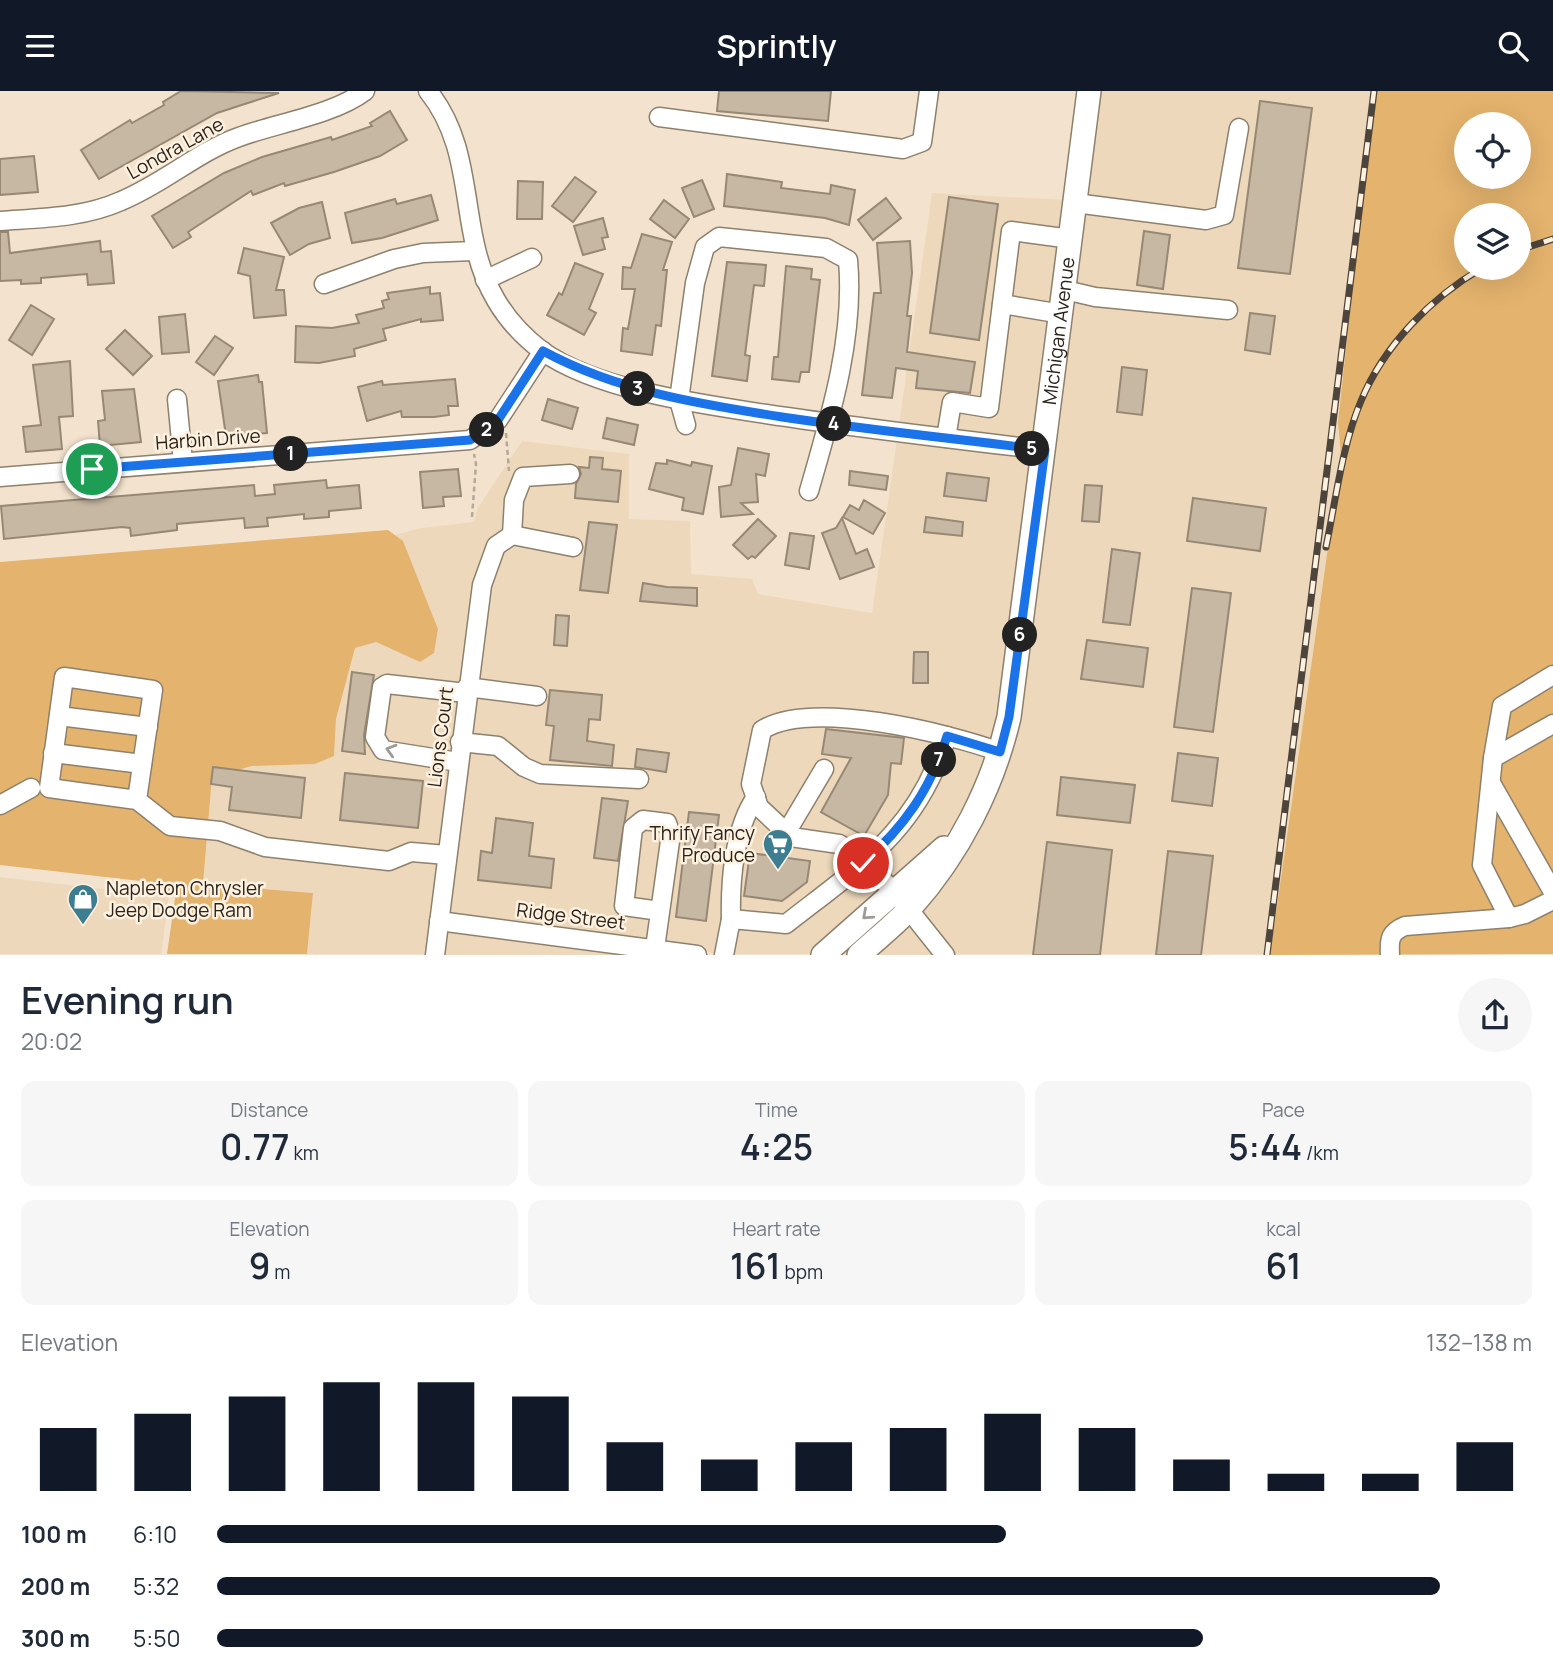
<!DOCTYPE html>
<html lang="en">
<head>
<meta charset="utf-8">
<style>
  body { margin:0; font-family:Manrope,sans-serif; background:#f6f6f7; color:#1f2937; height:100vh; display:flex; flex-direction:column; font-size:26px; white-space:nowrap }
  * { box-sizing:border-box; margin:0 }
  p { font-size:23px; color:#747a83 }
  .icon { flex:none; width:38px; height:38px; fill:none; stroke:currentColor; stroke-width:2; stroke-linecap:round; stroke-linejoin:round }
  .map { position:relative; height:864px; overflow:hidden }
  .details { display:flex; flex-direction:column; background:#fff; flex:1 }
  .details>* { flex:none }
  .buttons { position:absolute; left:1454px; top:21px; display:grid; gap:14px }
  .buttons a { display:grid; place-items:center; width:77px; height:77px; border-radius:50%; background:#fff; box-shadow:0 7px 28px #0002; font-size:35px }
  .pin { position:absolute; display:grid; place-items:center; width:60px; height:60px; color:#fff; margin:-30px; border:4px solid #fff; border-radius:50%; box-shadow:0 2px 7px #0007 }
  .km { position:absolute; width:35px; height:35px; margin:-18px; border-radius:50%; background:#222; color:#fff; font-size:19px; line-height:35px; text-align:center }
  .round { display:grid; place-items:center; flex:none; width:74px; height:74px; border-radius:37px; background:#f6f6f7 }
  .summary { display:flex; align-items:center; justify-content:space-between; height:119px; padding:0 21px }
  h1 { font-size:38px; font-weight:600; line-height:52px }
  .figures { display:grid; grid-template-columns:repeat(3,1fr); gap:10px; height:119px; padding:7px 21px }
  .figures div { display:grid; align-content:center; border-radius:14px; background:#f6f6f7; text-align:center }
  .figures b { font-size:35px; font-weight:600 }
  .figures small { font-size:19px; font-weight:400 }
  .figures p { font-size:19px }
  .chart { height:196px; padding:14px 21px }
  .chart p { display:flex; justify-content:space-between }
  .chart svg { width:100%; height:126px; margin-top:7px; stroke:#111827; stroke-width:6 }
  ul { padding:0 21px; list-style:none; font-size:23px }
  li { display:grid; grid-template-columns:112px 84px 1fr; align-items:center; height:52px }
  li i { height:18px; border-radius:9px; background:#111827 }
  header { display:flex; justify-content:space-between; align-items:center; height:91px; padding:0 21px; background:#111827; color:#fff; font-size:32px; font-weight:600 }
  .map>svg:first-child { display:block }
  .built { fill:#edd8bc }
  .green { fill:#e4b36d; fill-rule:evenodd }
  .building { fill:#c7b8a3; stroke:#978875; stroke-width:2 }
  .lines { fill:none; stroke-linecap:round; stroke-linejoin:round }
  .minor-casing { stroke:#8e806c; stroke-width:21 }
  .major-casing { stroke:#8e806c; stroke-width:26 }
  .path { stroke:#b4a897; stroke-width:2.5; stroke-dasharray:5 3.5; stroke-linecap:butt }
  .minor { stroke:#fff; stroke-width:18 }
  .major { stroke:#fff; stroke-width:23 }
  .rail-casing { stroke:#4d453b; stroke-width:7 }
  .rail { stroke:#fef1e0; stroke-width:4.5; stroke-dasharray:13; stroke-linecap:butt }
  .oneway { stroke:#9f9c98 }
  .route-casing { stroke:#fff; stroke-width:14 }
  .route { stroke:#1a73e8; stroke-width:9 }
  .labels { text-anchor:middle; stroke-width:5; stroke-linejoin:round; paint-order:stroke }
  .street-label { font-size:19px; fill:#29231b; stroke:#fef1e0 }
  .poi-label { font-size:19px; fill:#29231b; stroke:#fef1e0; text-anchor:end }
</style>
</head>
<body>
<header><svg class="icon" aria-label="menu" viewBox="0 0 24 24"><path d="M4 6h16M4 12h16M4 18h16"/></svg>Sprintly<svg class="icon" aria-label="search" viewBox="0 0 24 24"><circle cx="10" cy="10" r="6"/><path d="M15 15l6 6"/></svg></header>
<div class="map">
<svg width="1553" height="864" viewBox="0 0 1553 864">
  <rect width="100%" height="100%" fill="#f3e3ce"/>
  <g class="built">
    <path d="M1096 0H1374L1338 331 1341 365 1270 863H954L918 819 997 688Z"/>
    <path d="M932 102 1068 109 1039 351 899 334Z"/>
    <path d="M897 349 1037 366 1003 625 966 721 919 771 894 789 812 863H715L689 854 447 823 489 496 514 434 475 492 428 863H307L313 802 203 793 212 686 252 675 315 673 334 665 336 628 355 557 375 551 420 570 438 538 403 451 395 444 421 437 474 431 477 418 522 350 629 363V428L690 430 691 483 752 488 758 503 872 522Z"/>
    <path d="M0 786 169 806 161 863H0Z"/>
    <path d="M908 829 936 864H871Z"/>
    <path d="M445 839 644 864H442Z"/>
  </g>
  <g class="green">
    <path d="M1374 0H1553V863L1270 864 1341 365 1338 331ZM1466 33H1519V86H1466ZM1466 124H1519V177H1466Z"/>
    <path d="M388 439 403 450 438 538 434 562 420 571 376 551 355 557 336 628 334 665 315 673 252 675 212 686 203 793 313 802 307 863H167L175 807 173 801 166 799 167 793 0 774V723L40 700 34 687 0 705V471Z"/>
  </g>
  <g class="building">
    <path d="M181 0 279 2 217 22 99 88 81 59 130 29 132 32 164 14 163 11Z"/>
    <path d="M719 0H831L828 30 717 20Z"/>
    <path d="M1260 10 1312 17 1290 183 1238 177Z"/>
    <path d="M390 20 407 49 380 65 334 81 285 95 284 92 253 104 251 100 188 141 191 146 173 157 152 125 224 82 262 66 331 46 332 49 372 35 370 32Z"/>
    <path d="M34 65 38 101 0 104V68Z"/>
    <path d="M727 83 782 91 781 97 830 103 831 94 855 99 849 134 825 127 724 115Z"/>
    <path d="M575 86 596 101 573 131 552 115Z"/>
    <path d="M702 89 714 118 694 126 682 97Z"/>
    <path d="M518 90 543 91 542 128H517Z"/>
    <path d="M431 104 438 129 382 147 352 152 345 122 395 108 397 113Z"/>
    <path d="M949 106 998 113 979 249 930 242Z"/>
    <path d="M886 107 901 127 873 149 858 129Z"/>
    <path d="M664 109 689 128 675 147 650 128Z"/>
    <path d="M322 111 330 147 309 153 290 164 271 132 299 117Z"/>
    <path d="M603 127 608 146 602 147 605 158 583 164 574 135Z"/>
    <path d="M1144 140 1170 144 1163 198 1137 194Z"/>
    <path d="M0 141H8L10 162 100 150 101 161 111 160 114 192 88 194 87 183 41 187V192L21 193V189L0 190Z"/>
    <path d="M642 143 672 151 663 179H667L661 235 656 234 652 264 621 260 623 237 628 238 635 198H622L623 176 631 177Z"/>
    <path d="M910 150 912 182 907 225H911L907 261 975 271 970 302 916 297 918 280 896 277 892 307 862 304 874 202H881L877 152Z"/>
    <path d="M244 157 284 166 276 199H284L286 224 254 227 250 185 238 182Z"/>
    <path d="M727 171 766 174 764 195 754 194 745 264 750 265 747 290 712 285Z"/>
    <path d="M575 172 603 183 589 218 596 222 584 244 547 224 559 202 562 204Z"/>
    <path d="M786 175 812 178 811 188 820 189 809 281H801L799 291 772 288 774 266H778Z"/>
    <path d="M430 196V203L440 202 443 229 421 231V228L383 238 386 249 354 258 355 265 319 272 295 271 296 235 332 237 359 232 356 224 384 217 382 210 389 208 387 202Z"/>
    <path d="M31 214 54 228 32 264 9 249Z"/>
    <path d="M1250 222 1275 225 1270 263 1245 259Z"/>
    <path d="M185 223 189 261 162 263 159 226Z"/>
    <path d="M125 239 152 265 133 284 106 258Z"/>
    <path d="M215 245 233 257 214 284 196 271Z"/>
    <path d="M70 270 73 325 59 326 62 358 26 361 23 336 41 334 33 274Z"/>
    <path d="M1122 276 1147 279 1142 324 1117 321Z"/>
    <path d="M258 284 259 291H262L267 342 226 345 218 290Z"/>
    <path d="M455 288 458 315H448L449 324 434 326H402L401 320 367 330 358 296 382 290 383 294Z"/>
    <path d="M134 298 141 351 100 355 98 330 105 329 102 300Z"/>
    <path d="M548 308 578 317 572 338 542 329Z"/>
    <path d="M607 327 638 334 634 354 603 347Z"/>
    <path d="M738 357 769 363 765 385 756 383 758 411 741 412 753 423 721 426 719 396 731 394Z"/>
    <path d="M590 366 603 367 602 378 621 380 618 411 575 407 576 393 581 383 579 376 589 377Z"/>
    <path d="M667 369 691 375 692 371 712 375 703 423 682 419 684 407 649 398 656 372 667 373Z"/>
    <path d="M458 378 461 405 443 406 444 415 423 417 420 381Z"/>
    <path d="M850 380 888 385 886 399 849 394Z"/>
    <path d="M947 382 989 387 986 410 944 405Z"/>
    <path d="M326 389 327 397 359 394 361 417 329 420V426L304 428V423L267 427 268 435 245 437 244 427 177 433V439L131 445 130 437 122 436 4 448 1 415 254 394 255 405 275 403 274 394Z"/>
    <path d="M1085 394 1102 395 1099 431 1082 430Z"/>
    <path d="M1193 407 1266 417 1260 460 1187 450Z"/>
    <path d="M864 409 885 422 873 443 843 426 850 414 859 419Z"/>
    <path d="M926 426 963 431 962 445 924 441Z"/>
    <path d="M842 427 856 463 867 458 874 476 840 488 822 442 836 437Z"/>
    <path d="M758 428 776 445 755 467 752 465 748 468 733 454Z"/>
    <path d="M589 431 617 434 608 502 580 499Z"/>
    <path d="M790 442 814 445 809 478 785 474Z"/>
    <path d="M1112 458 1140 462 1130 534 1103 531Z"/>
    <path d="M643 492 667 496 697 497V515L640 510Z"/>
    <path d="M1192 497 1231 502 1213 641 1174 636Z"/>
    <path d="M556 524 569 525 567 555 554 554Z"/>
    <path d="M1087 549 1148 557 1143 596 1081 588Z"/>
    <path d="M914 561H928V592H913Z"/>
    <path d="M352 581 374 584 364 644 365 663 342 660Z"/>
    <path d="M550 599 602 604 600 629 589 628 587 650 614 654 612 675 550 669 554 635 546 634Z"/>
    <path d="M826 638 904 647 901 673 891 672 888 704 864 745 821 721 851 667 822 663Z"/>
    <path d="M637 658 669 662 666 681 635 676Z"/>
    <path d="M1178 662 1218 667 1212 715 1172 710Z"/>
    <path d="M213 676 305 687 301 727 229 719 232 696 211 693Z"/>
    <path d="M345 682 423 690 418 737 340 729Z"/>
    <path d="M1061 686 1135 694 1130 732 1057 724Z"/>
    <path d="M602 707 628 710 618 770 594 767Z"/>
    <path d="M689 721 719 724 706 830 676 826Z"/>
    <path d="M496 727 533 732 529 765 554 768 551 797 478 789 481 760 492 762Z"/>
    <path d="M1047 751 1112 759 1100 864H1033Z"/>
    <path d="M1168 760 1213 765 1201 864H1156Z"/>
    <path d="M750 762 810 770 807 791 782 810 744 805Z"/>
  </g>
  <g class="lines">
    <g class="minor-casing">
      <g id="minor">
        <path d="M428 0C479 63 456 142 496 209 507 228 525 247 542 260 597 299 700 313 766 323 859 337 952 348 1045 359"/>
        <path d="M659 26 903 58 922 51 929 0"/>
        <path d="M1075 112 1206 129 1224 124 1239 37"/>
        <path d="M0 130C41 127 83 127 121 110 163 93 197 61 239 46 277 32 333 24 365 0"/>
        <path d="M485 189 532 167"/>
        <path d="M324 193 394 168 423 162 474 160"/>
        <path d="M1065 199 1095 206 1228 219"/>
        <path d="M1002 213 1062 223"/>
        <path d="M177 308 183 371"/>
        <path d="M686 334 679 309 695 192 705 156 719 146 826 157 848 169C855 246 830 327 809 400"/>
        <path d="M946 347 952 311 989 317 1011 140 1071 148"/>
        <path d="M0 386 470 349 498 329 543 260"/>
        <path d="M512 444 514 409 523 386 570 383"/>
        <path d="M512 444 573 456"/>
        <path d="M467 596 537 605"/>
        <path d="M59 625 148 636"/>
        <path d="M1553 633 1493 667 1482 774 1509 827 1525 823 1553 809"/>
        <path d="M460 651 498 655 524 676 540 683 639 688"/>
        <path d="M53 662 142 673"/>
        <path d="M1493 667 1502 615 1553 584"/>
        <path d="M458 671 383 659 375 646 382 596 387 593 466 602"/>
        <path d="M1491 692 1553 801"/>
        <path d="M137 709 153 599 64 586 49 697 137 709 170 735 220 740 265 756 389 770 411 761 447 764"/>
        <path d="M0 714 31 697"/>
        <path d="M786 742 824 678"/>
        <path d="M731 828C730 790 734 738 756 706"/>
        <path d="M439 830 697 864"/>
        <path d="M655 857 671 743 667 732 643 729 633 737 624 815 660 820"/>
        <path d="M435 864 482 494 496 455 512 444"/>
        <path d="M724 864 731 828 786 833C860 775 918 740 947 645"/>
        <path d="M945 864 894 800 850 759 839 753 791 746 759 716 751 693 762 639C811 608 947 642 1000 661"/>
        <path d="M1390 864C1389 848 1390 841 1405 835L1509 827"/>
      </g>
    </g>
    <g class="major-casing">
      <g id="major">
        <path d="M823 864 944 757"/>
        <path id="s1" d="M859 864C876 848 896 833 911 816 958 763 993 696 1009 626L1089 0"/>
      </g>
    </g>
    <g class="path">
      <path d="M506 342 509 380"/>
      <path d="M472 426 476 373 474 363"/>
    </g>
    <use href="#minor" class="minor"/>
    <use href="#major" class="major"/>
    <g class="rail-casing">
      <g id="rail">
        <path d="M1519 159 1553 148"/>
        <path d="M1326 456C1336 408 1342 355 1361 310 1384 254 1431 207 1482 177"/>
        <path d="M1267 864 1374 0"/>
      </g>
    </g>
    <use href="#rail" class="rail"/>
  </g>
  <defs><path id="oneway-chevron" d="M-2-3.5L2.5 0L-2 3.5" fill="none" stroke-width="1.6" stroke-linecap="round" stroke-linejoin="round" transform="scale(1.75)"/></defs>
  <g class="oneway">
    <use href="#oneway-chevron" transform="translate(391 659) rotate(-164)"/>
    <use href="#oneway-chevron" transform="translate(867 824) rotate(138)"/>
  </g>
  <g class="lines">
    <g class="route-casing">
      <path id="route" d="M92 378 470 349 498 329 543 260C617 300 699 313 782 326 869 339 958 348 1045 359L1009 626 1000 661 947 645C931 698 904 736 863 772"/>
    </g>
    <use href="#route" class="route"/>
  </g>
  <defs>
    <g id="supermarket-pin" transform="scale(1.575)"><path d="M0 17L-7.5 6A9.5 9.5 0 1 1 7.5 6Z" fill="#3d7d91" stroke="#fef1e0"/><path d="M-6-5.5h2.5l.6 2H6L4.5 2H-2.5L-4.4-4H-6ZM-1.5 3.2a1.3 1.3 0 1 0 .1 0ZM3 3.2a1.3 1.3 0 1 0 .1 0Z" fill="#fff"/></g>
    <g id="shop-pin" transform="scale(1.575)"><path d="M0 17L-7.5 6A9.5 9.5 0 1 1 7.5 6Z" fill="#3d7d91" stroke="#fef1e0"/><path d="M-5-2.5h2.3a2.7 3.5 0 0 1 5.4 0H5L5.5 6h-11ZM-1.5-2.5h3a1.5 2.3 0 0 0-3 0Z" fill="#fff"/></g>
  </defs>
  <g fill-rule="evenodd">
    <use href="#supermarket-pin" x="778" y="753"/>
    <use href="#shop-pin" x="83" y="808"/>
  </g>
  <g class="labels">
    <g class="street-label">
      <text transform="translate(175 57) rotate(-29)" y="7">Londra Lane</text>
      <text dy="7" stroke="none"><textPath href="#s1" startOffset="676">Michigan Avenue</textPath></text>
      <text transform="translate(208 348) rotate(-4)" y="7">Harbin Drive</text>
      <text transform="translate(440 646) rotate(-83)" y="7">Lions Court</text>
      <text transform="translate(571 825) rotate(7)" y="7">Ridge Street</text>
    </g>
    <g class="poi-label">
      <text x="755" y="749">Thrify Fancy<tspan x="755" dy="22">Produce</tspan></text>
      <text x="106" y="804" text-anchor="start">Napleton Chrysler<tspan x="106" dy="22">Jeep Dodge Ram</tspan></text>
    </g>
  </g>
</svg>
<div class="buttons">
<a><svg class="icon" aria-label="locate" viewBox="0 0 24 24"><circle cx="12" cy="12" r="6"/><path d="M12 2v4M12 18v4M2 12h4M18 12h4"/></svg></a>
<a><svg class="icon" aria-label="layers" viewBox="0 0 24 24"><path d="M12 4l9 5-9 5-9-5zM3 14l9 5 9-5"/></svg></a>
</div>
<div class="pin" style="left:92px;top:378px;background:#1e9e55"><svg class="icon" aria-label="arrive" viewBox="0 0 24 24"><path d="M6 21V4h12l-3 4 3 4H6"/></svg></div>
<div class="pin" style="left:863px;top:772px;background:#d93025"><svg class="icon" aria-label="check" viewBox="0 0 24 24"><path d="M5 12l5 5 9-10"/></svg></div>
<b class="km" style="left:291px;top:363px">1</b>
<b class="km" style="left:487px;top:339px">2</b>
<b class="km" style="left:638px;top:298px">3</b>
<b class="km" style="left:834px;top:333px">4</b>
<b class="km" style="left:1032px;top:358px">5</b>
<b class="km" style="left:1020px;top:544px">6</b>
<b class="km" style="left:939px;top:669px">7</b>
</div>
<section class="details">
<div class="summary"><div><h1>Evening run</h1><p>20:02</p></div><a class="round"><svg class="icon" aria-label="share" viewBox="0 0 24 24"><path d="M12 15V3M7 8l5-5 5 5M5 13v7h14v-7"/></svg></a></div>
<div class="figures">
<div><p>Distance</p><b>0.77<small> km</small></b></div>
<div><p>Time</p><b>4:25</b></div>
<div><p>Pace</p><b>5:44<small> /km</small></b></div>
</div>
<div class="figures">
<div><p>Elevation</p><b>9<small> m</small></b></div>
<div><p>Heart rate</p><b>161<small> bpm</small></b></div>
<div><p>kcal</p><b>61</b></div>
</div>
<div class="chart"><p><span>Elevation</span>132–138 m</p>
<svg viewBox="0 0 160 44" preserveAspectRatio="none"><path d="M5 44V22M15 44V17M25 44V11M35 44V6M45 44V6M55 44V11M65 44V27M75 44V33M85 44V27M95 44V22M105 44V17M115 44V22M125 44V33M135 44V38M145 44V38M155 44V27"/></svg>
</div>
<ul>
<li><b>100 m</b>6:10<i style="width:60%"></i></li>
<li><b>200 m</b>5:32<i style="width:93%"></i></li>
<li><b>300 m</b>5:50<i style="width:75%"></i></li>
</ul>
</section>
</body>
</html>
